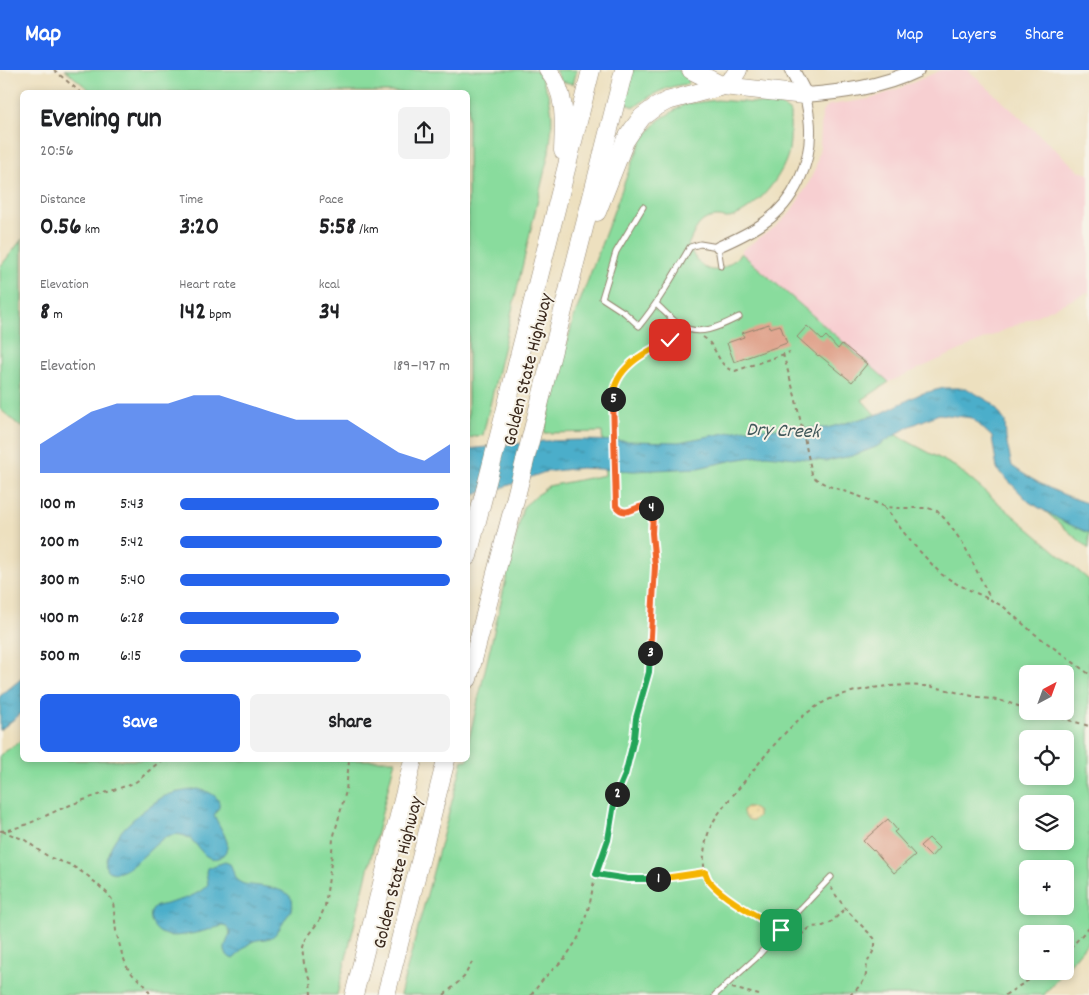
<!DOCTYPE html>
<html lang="en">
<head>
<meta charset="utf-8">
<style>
  body { margin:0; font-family:Dekko,sans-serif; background:#f2f2f2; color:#202124; height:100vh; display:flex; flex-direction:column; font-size:19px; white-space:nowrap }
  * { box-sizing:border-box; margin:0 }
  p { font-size:16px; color:#757577 }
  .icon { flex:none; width:28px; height:28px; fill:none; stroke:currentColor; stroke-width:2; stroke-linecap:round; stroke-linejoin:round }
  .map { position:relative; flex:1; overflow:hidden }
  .sheet { position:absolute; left:20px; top:20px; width:450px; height:672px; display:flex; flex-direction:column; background:#fff; border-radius:8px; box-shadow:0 2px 8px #0003 }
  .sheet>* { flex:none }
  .needle { width:32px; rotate:41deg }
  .fabs { position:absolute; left:1019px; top:595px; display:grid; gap:10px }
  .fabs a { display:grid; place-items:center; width:55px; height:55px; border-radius:8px; background:#fff; box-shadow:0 2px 8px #0003; font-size:25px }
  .pin { position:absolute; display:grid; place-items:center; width:42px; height:42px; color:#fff; margin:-21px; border-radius:10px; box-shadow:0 2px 8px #0006 }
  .km { position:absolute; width:25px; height:25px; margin:-12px; border-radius:50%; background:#222; color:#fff; font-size:14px; line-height:25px; text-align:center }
  .round { display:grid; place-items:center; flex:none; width:52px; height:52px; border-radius:8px; background:#f2f2f2 }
  .headline { display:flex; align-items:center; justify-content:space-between; height:85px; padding:0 20px }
  h1 { font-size:28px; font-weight:800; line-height:38px }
  .figures { display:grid; grid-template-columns:repeat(3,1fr); gap:8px; height:85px; padding:5px 20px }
  .figures div { display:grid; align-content:center }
  .figures b { font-size:25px; font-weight:800 }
  .figures small { font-size:14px; font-weight:400 }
  .figures p { font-size:14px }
  .chart { height:140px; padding:10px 20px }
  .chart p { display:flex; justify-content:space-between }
  .chart svg { width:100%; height:90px; margin-top:5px; fill:#2563eb; opacity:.7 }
  .cta { display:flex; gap:10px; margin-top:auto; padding:10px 20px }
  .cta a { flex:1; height:58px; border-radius:8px; background:#2563eb; color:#fff; font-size:20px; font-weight:800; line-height:58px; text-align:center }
  .cta a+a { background:#f2f2f2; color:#202124 }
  ul { padding:0 20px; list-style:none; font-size:16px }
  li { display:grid; grid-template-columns:80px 60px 1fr; align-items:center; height:38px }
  li i { height:12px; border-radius:6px; background:#2563eb }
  header { display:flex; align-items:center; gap:30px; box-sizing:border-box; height:70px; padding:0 25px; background:#2563eb; color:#fff }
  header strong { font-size:24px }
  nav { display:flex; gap:28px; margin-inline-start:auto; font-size:18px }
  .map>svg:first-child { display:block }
  .built { fill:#f7cfd1 }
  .grass { fill:#89dc9d; stroke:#62835e; fill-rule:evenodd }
  .sand { fill:url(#sand-dots); stroke:#94825e }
  .water { fill:url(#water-ripples); stroke:#436c74 }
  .building { fill:#e0a48e }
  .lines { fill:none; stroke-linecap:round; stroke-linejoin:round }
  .lane-casing { stroke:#94856e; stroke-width:7 }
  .street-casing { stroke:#94856e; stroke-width:12 }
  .secondary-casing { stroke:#94856e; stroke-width:16 }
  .highway-casing { stroke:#94856e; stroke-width:19 }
  .path { stroke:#94856e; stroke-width:2; stroke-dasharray:4 4; stroke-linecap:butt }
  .lane { stroke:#fff; stroke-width:5 }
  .street { stroke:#fff; stroke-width:10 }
  .secondary { stroke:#fff; stroke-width:14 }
  .highway { stroke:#fff; stroke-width:18 }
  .split-1-casing { stroke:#fff; stroke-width:10 }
  .split-2-casing { stroke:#fff; stroke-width:10 }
  .split-3-casing { stroke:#fff; stroke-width:10 }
  .split-4-casing { stroke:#fff; stroke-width:10 }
  .split-5-casing { stroke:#fff; stroke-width:10 }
  .split-6-casing { stroke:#fff; stroke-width:10 }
  .split-1 { stroke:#f5b400; stroke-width:6 }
  .split-2 { stroke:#22a559; stroke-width:6 }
  .split-3 { stroke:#22a559; stroke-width:6 }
  .split-4 { stroke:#f0652b; stroke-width:6 }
  .split-5 { stroke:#f0652b; stroke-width:6 }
  .split-6 { stroke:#f5b400; stroke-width:6 }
  .labels { text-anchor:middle; stroke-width:4; stroke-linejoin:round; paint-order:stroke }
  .street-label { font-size:19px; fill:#3b2a1e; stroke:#f7f3e8 }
  .water-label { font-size:20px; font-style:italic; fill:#41585a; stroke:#f7f3e8 }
</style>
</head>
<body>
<header>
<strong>Map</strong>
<nav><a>Map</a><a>Layers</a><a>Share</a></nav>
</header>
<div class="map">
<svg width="1089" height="925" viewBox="0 0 1089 925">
  <defs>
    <pattern id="sand-dots" width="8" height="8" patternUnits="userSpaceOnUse" patternTransform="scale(1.25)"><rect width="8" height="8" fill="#eeda9e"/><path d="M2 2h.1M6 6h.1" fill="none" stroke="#cdbb88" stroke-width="1.8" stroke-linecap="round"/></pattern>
    <pattern id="water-ripples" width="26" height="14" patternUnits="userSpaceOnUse" patternTransform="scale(1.25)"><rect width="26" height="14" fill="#4baeca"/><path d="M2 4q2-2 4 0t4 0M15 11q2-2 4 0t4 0" fill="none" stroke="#408ea3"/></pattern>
  </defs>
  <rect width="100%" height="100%" fill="#f7f3e8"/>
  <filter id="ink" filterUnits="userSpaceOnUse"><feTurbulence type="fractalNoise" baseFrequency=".02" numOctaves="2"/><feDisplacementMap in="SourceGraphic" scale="10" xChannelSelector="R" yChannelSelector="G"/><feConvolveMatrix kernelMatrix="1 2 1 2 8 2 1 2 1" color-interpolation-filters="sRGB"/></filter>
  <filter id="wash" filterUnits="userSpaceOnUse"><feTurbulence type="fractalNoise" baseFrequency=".0096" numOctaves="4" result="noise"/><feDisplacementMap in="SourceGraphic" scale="20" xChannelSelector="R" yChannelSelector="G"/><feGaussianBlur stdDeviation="1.12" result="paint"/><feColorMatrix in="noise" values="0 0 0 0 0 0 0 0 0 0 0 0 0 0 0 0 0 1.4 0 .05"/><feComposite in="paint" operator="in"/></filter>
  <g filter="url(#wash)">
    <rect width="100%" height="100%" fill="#ede0bf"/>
    <path class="built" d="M941 0H968L1079 101 1089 104V222L889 312 741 183 743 179 775 157 789 144 808 115 816 96 820 77 822 42 829 35 870 29 903 17Z"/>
    <g class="grass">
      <path d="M65 0H536C540 4 542 9 544 14 555 38 552 57 549 82L483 365 468 368V22H92Z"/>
      <path d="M555 0H577L573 14 561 11Z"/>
      <path d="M632 0H678L689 9 688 14C666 16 652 24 635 37L623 33Z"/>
      <path d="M717 30 781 35 790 42C790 55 791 68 789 80 784 105 758 137 735 146 729 149 725 148 720 147 699 146 696 159 688 175 702 206 719 208 741 183L889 312 862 330 892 363 956 397 1089 510V871L1065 900V864H1028V901H1064L1044 925H400L463 690H468V673L523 437 548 416 605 405 602 362 544 363 573 250 628 103 642 70 659 50 685 34ZM1028 604H1065V641H1028ZM1028 669H1065V706H1028ZM1028 734H1065V771H1028ZM1028 799H1065V836H1028Z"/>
      <path d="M22 169V358L0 339V197Z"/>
      <path d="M1000 403 1089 446V479L1004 406Z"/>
      <path d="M22 670V690H395L337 925H0V685Z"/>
    </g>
    <path class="sand" d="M746 737H751L758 742V746L754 750C748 751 743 747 743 740Z"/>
    <g class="water">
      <path d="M944 318H966L992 333 1005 351 1006 369 1012 396C1037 414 1060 424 1089 434V463L1064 452 1029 432 997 399 992 367 972 348 939 344 908 357 876 377 852 386 826 391 766 385 734 390 698 398 634 401 581 398 545 402 496 420 468 425V379L544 371 579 370 679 372 746 359 827 358 882 343 920 324Z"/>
      <path d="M22 608V643L0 660V626Z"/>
      <path d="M198 719C206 721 221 725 219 737 218 740 216 742 214 745 218 754 224 762 227 772 229 784 218 792 208 787 203 785 201 780 197 776 189 765 177 761 164 768 151 776 127 808 111 802 105 801 105 795 106 790 112 769 123 758 139 744 146 739 153 733 161 728 172 722 185 721 198 719Z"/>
      <path d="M225 792 230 794C236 804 231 809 244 814 261 817 307 817 288 845 283 852 279 862 272 867 265 871 256 868 250 873 243 877 240 884 233 889 219 883 227 873 230 863L227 857 222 856C207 860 174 871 161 863 152 858 146 845 155 837 158 835 163 835 166 834 180 830 199 826 208 814L206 802 207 798Z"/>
    </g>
    <g id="blocks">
      <g class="building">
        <path d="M769 254 770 258 780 255 787 273 734 292 727 273 744 267 742 263Z"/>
        <path d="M807 256 822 270 826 266 838 279 842 274 867 294 852 312 819 285 818 286 797 267Z"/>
        <path d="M888 749 897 760 894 762 915 785 894 803 874 780 873 781 863 771Z"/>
        <path d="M929 768 939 778 931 787 920 776Z"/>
      </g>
    </g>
  </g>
  <g filter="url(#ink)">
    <use href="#blocks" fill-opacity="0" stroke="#94856e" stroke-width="1"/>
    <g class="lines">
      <g class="lane-casing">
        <g id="lane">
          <path d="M643 137 616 182 602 228 625 243 639 256C659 232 674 204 690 177L700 174 718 177 721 196"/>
          <path d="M656 234C664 241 671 249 680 255 699 268 721 256 739 247"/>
          <path d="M715 925 756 888 790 850 831 807"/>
        </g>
      </g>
      <g class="street-casing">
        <path id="street" d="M718 177C734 170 751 162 765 152 794 132 811 94 810 59 810 47 807 36 805 25"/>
      </g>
      <g class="secondary-casing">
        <path id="secondary" d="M792 0 805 25C843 22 882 17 917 0"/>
      </g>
      <g class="highway-casing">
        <g id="highway">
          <path d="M548 0C567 23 564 53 563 81"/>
          <path d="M691 0 723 16 805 25"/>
          <path d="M597 142 625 71 633 59 642 47 654 38 667 31 723 16 733 8 738 0"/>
          <path d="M468 486 503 350 591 0"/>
          <path d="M468 609 512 442 624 0"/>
          <path d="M354 925 413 690"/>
          <path d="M386 925 446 690"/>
        </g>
      </g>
      <g class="path">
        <path d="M54 0 80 22"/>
        <path d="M703 267C718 276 718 299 735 301L790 282"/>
        <path d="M783 284 795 326 812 404 816 409 826 415 861 427 886 437 897 438H928L937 441 946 450 964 475 991 530 1004 537 1031 561 1089 604"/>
        <path d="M884 437 912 473 941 504 957 514 991 530"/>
        <path d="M1038 641 1089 656"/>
        <path d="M0 761C25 759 46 744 68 736 90 727 112 721 134 713 145 706 152 696 163 690"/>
        <path d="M2 761 25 770 41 782 51 788 71 795 88 806 107 823 113 831 116 861 122 884 127 897 133 905 144 914 151 925"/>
        <path d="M596 804C636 812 665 810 705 802"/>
        <path d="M831 817C842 837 858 852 874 868 878 878 870 885 867 894 866 900 867 905 864 910 861 916 855 920 850 925"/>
        <path d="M776 857C760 847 712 822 706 806 701 791 705 768 712 754 719 741 730 729 739 718 765 686 798 639 838 626 865 617 896 614 924 616 939 617 954 622 968 625 981 628 993 629 1006 632 1013 634 1020 637 1028 639"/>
        <path d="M779 873 792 872 811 857 823 856 830 853 845 839"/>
        <path d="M1065 884 1089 857"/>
        <path d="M732 918 759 925"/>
        <path d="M311 925 310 910 304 895 302 877 305 869 319 851 325 836 331 793 333 769 346 721 349 690"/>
        <path d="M444 925 464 907 472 892"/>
        <path d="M531 925 545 907 565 888 577 870 581 862 590 833 595 805 605 779 610 762 615 728 625 705 631 681 634 668 636 648 649 602 650 592 655 496 652 463 653 443 652 439 648 436C636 436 624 448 616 435L614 320C621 293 660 271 686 267"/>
        <path d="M1005 925 1043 901"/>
      </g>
      <use href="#lane" class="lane"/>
      <use href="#street" class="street"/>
      <use href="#secondary" class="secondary"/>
      <use href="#highway" class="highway"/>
    </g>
  </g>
  <g class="lines" filter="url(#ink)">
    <g class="split-1-casing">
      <path id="split-1" d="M658 809 705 802C706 805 707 809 710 812 725 830 761 848 781 860"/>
    </g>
    <g class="split-2-casing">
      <path id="split-2" d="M617 724 614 734 608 770 596 804 628 809H658"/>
    </g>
    <g class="split-3-casing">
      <path id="split-3" d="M617 724 625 705 631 681 634 668 636 648 649 602 650 583"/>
    </g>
    <g class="split-4-casing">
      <path id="split-4" d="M650 583 655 496 652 463 653 443 651 438"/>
    </g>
    <g class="split-5-casing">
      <path id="split-5" d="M613 329 616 436C627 451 638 430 651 438"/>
    </g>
    <g class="split-6-casing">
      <path id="split-6" d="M613 329C613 298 645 282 670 270"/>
    </g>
    <use href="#split-1" class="split-1"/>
    <use href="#split-2" class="split-2"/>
    <use href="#split-3" class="split-3"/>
    <use href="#split-4" class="split-4"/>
    <use href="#split-5" class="split-5"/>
    <use href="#split-6" class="split-6"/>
  </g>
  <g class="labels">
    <g class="street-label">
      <text transform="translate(526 299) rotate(-76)" y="7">Golden State Highway</text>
      <text transform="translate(396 802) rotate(-76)" y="7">Golden State Highway</text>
    </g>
    <g class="water-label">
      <text transform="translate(783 359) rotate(2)" y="7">Dry Creek</text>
    </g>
  </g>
</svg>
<div class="fabs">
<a><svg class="needle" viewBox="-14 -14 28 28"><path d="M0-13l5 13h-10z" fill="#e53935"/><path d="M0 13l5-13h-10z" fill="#757577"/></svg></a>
<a><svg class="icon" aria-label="locate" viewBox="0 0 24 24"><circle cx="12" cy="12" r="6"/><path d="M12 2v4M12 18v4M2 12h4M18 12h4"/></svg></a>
<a><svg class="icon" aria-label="layers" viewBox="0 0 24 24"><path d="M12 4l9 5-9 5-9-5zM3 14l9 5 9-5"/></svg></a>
<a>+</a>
<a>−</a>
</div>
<div class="pin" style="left:781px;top:860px;background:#1e9e55"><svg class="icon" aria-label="arrive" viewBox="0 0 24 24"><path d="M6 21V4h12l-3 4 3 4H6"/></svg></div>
<div class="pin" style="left:670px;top:270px;background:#d93025"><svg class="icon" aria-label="check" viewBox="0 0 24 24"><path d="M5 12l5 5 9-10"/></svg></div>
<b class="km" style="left:658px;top:809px">1</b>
<b class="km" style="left:617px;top:724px">2</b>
<b class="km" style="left:650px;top:583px">3</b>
<b class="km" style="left:651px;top:438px">4</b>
<b class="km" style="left:613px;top:329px">5</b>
<section class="sheet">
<div class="headline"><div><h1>Evening run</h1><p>20:56</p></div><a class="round"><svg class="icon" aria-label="share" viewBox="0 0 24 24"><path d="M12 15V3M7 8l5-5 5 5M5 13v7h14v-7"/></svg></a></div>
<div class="figures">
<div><p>Distance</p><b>0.56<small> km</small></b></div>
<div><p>Time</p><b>3:20</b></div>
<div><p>Pace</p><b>5:58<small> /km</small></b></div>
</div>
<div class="figures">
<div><p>Elevation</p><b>8<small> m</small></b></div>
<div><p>Heart rate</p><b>142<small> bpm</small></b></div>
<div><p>kcal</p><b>34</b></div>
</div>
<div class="chart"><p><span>Elevation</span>189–197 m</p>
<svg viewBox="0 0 160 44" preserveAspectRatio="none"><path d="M0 44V30L10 22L20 14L30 10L40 10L50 10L60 6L70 6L80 10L90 14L100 18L110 18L120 18L130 26L140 34L150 38L160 30V44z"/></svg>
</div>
<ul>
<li><b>100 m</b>5:43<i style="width:96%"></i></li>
<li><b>200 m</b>5:42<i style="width:97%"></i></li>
<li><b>300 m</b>5:40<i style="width:100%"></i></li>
<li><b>400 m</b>6:28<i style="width:59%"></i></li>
<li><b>500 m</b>6:15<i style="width:67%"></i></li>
</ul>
<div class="cta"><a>Save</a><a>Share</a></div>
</section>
</div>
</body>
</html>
